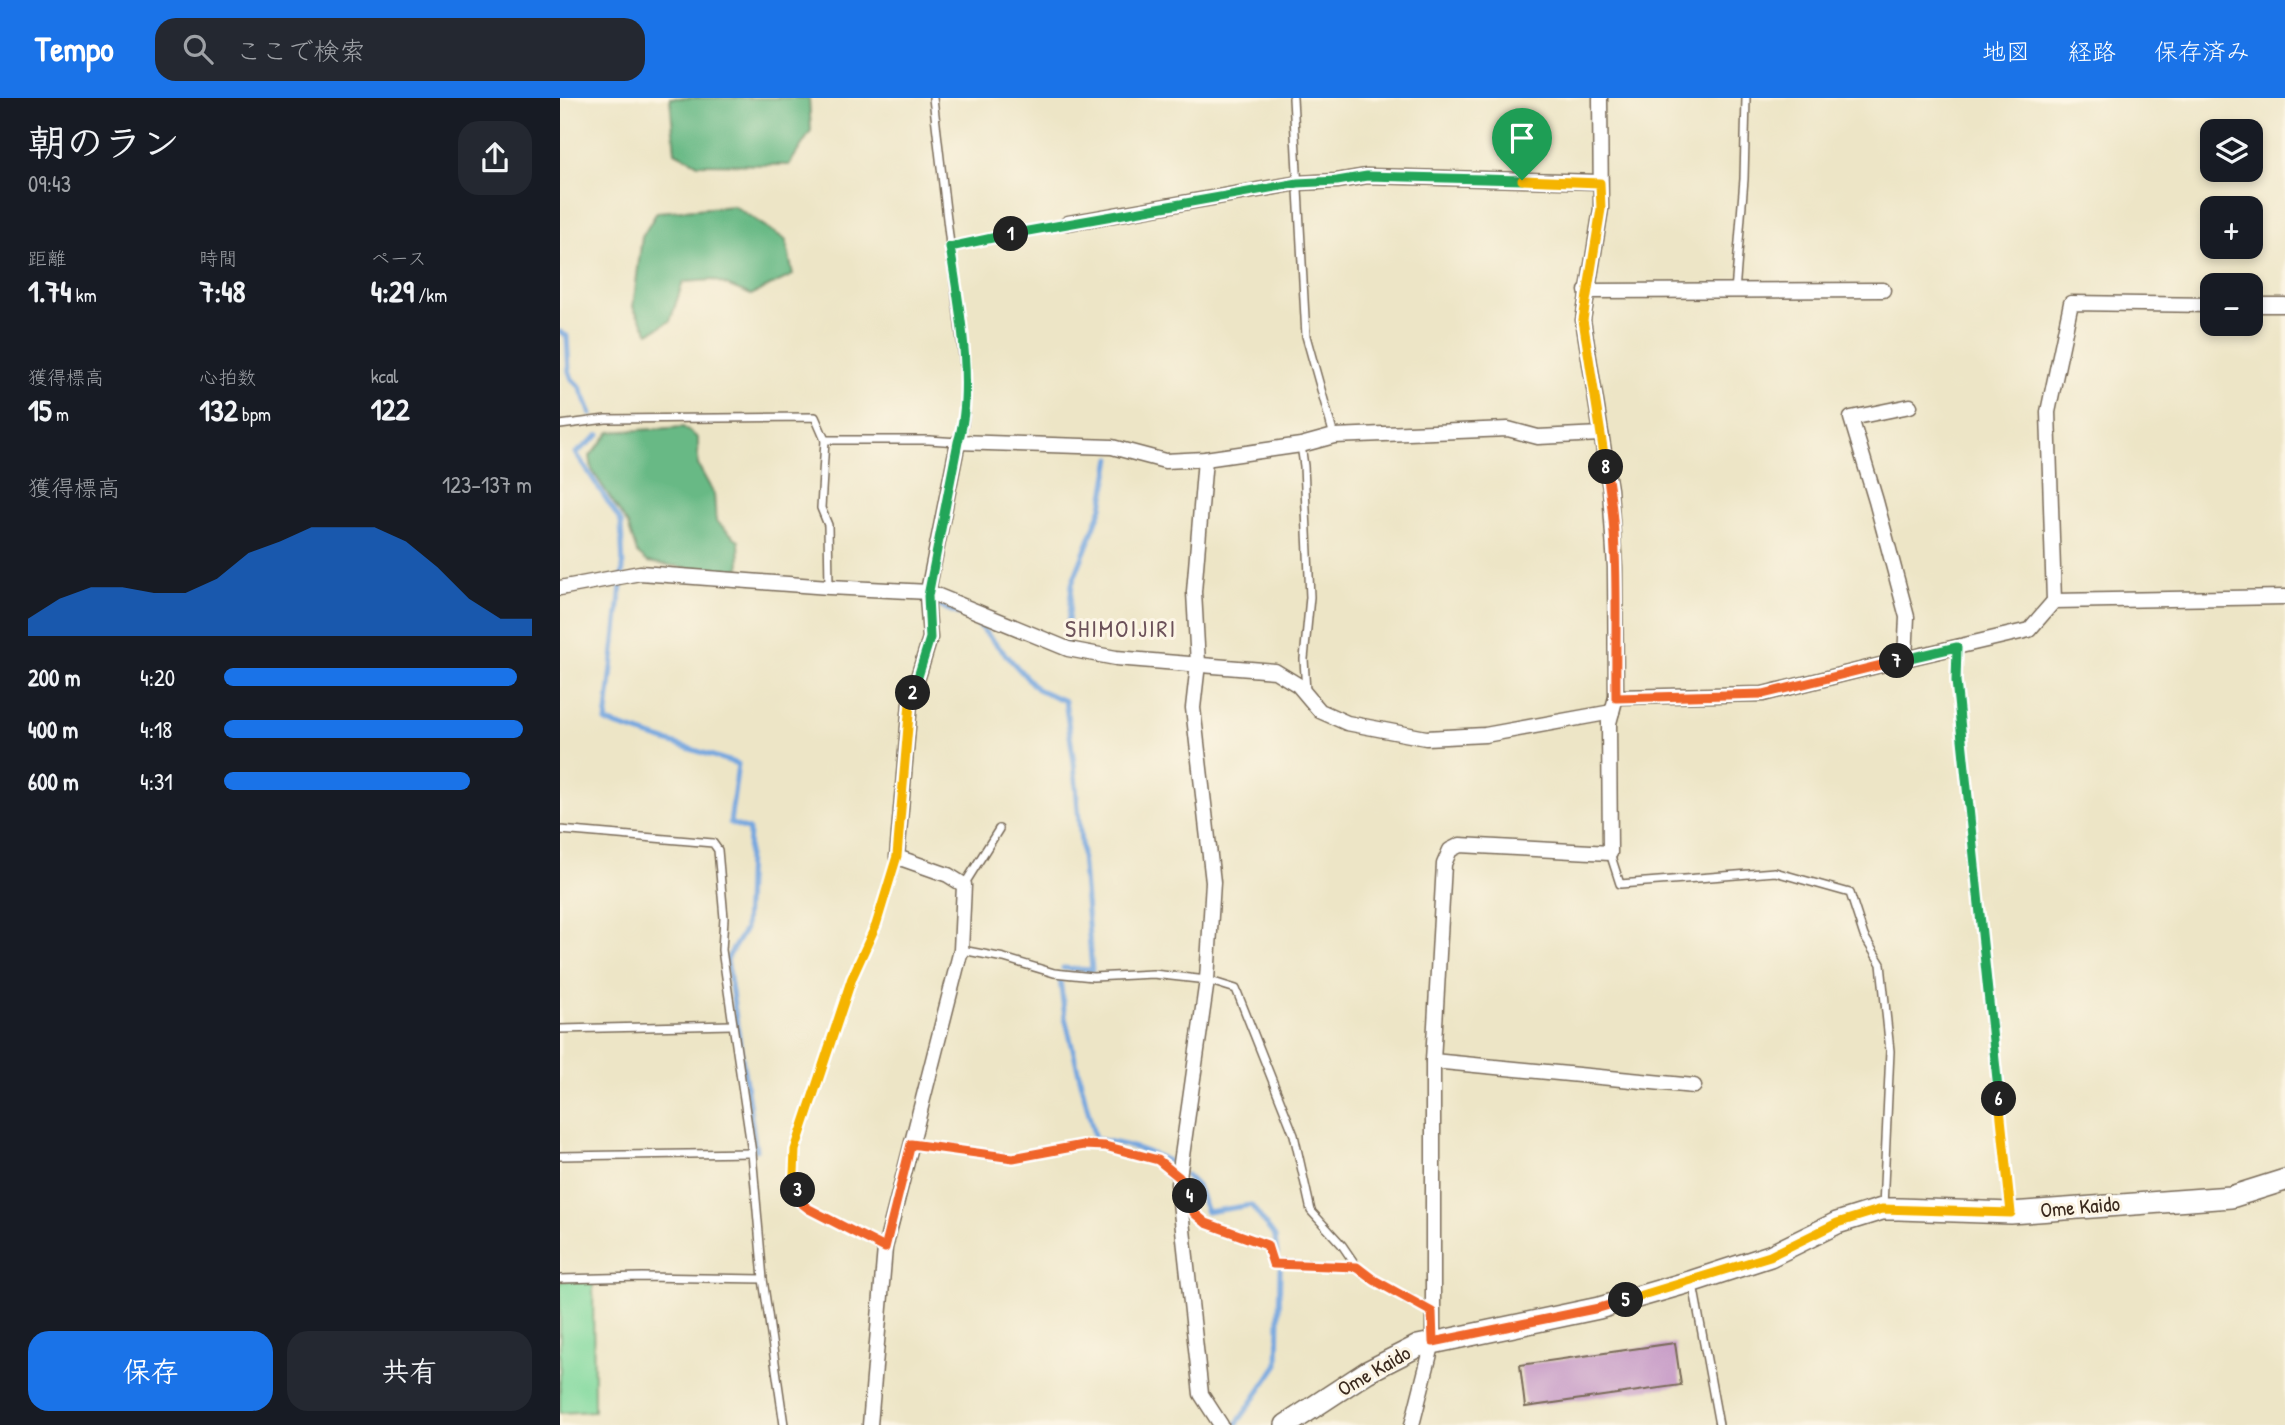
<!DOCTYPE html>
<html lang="ja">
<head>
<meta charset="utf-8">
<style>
  body { margin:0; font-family:"Patrick Hand","Klee One",sans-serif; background:#242831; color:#f1f3f6; height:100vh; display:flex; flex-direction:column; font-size:26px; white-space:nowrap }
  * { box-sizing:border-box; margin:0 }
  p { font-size:23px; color:#9ea1a6 }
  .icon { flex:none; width:38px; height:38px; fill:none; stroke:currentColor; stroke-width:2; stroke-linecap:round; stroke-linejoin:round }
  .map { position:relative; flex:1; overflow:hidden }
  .sheet { display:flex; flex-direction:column; background:#171b24; width:560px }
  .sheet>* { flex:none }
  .tools { position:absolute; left:1640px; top:21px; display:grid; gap:14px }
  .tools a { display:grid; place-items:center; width:63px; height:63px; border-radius:14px; background:#171b24; box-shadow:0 4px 10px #0003; font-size:35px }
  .pin { position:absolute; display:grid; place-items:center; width:60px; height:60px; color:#fff; margin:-72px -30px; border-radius:50% 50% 50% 0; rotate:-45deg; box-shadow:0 0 7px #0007 }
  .pin .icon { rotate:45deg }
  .km { position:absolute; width:35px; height:35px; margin:-18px; border-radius:50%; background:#222; color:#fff; font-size:19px; line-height:35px; text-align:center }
  .round { display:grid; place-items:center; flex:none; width:74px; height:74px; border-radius:21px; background:#242831 }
  .summary { display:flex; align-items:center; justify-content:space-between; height:119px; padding:0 28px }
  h1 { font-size:38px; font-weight:700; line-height:52px }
  .stats { display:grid; grid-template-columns:repeat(3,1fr); gap:10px; height:119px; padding:7px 28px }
  .stats div { display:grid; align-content:center }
  .stats b { font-size:30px; font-weight:700 }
  .stats small { font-size:19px; font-weight:400 }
  .stats p { font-size:19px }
  .chart { height:196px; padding:14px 28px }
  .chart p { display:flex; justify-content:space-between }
  .chart svg { width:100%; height:126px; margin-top:7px; fill:#1a73e8; opacity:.7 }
  .action { display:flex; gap:14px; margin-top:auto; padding:14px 28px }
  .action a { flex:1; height:80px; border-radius:21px; background:#1a73e8; color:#fff; font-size:28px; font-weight:700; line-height:80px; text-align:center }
  .action a+a { background:#242831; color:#f1f3f6 }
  ul { padding:0 28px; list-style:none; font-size:23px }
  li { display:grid; grid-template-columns:112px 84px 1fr; align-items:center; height:52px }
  li i { height:18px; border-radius:9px; background:#1a73e8 }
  header { display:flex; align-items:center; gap:42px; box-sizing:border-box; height:98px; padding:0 35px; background:#1a73e8; color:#fff }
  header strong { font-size:33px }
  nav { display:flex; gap:38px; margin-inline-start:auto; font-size:24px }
  .search { width:490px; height:63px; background:#242831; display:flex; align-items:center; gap:18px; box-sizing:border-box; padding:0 24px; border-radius:21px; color:#9ea1a6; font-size:26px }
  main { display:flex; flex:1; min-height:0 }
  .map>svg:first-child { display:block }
  .green { fill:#81d99e; stroke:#5e825e; stroke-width:2 }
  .forest { fill:#68b985; stroke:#527252; stroke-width:2 }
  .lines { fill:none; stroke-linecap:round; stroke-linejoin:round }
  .stream { stroke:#73a6df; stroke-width:5 }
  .building { fill:#c89dc8 }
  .lane-casing { stroke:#796b59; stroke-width:10 }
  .street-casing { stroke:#796b59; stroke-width:17 }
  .secondary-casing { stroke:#796b59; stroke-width:24 }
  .lane { stroke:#fff; stroke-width:7 }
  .street { stroke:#fff; stroke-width:14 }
  .secondary { stroke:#fff; stroke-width:21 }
  .split-1-casing { stroke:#fff; stroke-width:14 }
  .split-2-casing { stroke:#fff; stroke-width:14 }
  .split-3-casing { stroke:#fff; stroke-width:14 }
  .split-4-casing { stroke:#fff; stroke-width:14 }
  .split-5-casing { stroke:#fff; stroke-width:14 }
  .split-6-casing { stroke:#fff; stroke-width:14 }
  .split-7-casing { stroke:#fff; stroke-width:14 }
  .split-8-casing { stroke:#fff; stroke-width:14 }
  .split-9-casing { stroke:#fff; stroke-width:14 }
  .split-1 { stroke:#22a559; stroke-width:9 }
  .split-2 { stroke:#22a559; stroke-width:9 }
  .split-3 { stroke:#f5b400; stroke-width:9 }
  .split-4 { stroke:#f0652b; stroke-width:9 }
  .split-5 { stroke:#f0652b; stroke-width:9 }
  .split-6 { stroke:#f5b400; stroke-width:9 }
  .split-7 { stroke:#22a559; stroke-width:9 }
  .split-8 { stroke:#f0652b; stroke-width:9 }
  .split-9 { stroke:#f5b400; stroke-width:9 }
  .labels { text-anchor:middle; stroke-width:6; stroke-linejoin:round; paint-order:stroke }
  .street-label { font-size:21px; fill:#3b2a1e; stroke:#fcf5e5 }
  .quarter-label { font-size:24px; letter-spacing:2px; fill:#6c525a; stroke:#fcf5e5 }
</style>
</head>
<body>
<header>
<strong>Tempo</strong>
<div class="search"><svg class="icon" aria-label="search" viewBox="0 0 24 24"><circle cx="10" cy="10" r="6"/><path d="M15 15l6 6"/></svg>ここで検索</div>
<nav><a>地図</a><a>経路</a><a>保存済み</a></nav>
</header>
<main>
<section class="sheet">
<div class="summary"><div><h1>朝のラン</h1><p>09:43</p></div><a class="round"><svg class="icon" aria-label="share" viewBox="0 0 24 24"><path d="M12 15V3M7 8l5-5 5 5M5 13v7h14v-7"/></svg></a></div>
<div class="stats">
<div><p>距離</p><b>1.74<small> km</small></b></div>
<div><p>時間</p><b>7:48</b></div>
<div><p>ペース</p><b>4:29<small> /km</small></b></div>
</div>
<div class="stats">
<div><p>獲得標高</p><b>15<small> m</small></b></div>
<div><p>心拍数</p><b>132<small> bpm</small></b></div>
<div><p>kcal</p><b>122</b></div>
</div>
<div class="chart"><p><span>獲得標高</span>123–137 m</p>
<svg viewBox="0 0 160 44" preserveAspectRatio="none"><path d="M0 44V38L10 31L20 27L30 27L40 29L50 29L60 24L70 15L80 11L90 6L100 6L110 6L120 11L130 20L140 31L150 38L160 38V44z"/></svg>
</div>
<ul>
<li><b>200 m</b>4:20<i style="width:95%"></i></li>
<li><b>400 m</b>4:18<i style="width:97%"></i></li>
<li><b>600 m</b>4:31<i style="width:80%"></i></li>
</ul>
<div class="action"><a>保存</a><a>共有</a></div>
</section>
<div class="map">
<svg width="1725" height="1327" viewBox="0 0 1725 1327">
  <rect width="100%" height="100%" fill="#fcf5e5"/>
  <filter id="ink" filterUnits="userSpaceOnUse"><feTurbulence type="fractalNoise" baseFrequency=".0143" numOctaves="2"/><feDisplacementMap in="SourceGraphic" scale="14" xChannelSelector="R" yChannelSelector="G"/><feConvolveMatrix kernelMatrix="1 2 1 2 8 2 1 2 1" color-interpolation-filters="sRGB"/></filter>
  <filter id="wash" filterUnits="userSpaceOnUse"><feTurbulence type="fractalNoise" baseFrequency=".00686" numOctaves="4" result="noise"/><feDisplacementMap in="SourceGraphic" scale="28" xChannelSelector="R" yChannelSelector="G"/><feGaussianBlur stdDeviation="1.57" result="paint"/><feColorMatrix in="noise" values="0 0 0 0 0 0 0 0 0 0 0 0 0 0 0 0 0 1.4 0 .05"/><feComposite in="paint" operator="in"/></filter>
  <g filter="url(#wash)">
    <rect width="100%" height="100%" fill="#ede5c6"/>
    <path class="green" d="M0 1183H33L34 1313 0 1315Z"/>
    <g class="forest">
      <path d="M110 0H249L251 33 229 67 138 66 115 54Z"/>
      <path d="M174 108 226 142 233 177 191 197 154 182 123 184 110 223 89 235 73 209 82 139 97 114Z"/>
      <path d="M123 329 138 340V367L154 396 156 423 179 443 180 470 161 475 88 464 77 455 68 427 32 372 30 358 50 334Z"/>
    </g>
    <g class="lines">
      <g class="stream">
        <path d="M0 234 7 238 9 273 12 281 20 289 31 316"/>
        <path d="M39 337 16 355 61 424 63 470 46 624 178 666 170 725 189 732 185 831 167 861 196 1052"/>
        <path d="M369 504 414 522 477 591 505 603 514 665 532 872 503 870"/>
        <path d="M506 546 512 486 542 409 551 360"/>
        <path d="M500 882 505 919 535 1041C560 1045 585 1051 608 1063"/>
        <path d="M626 1077 637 1088 647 1114 691 1107 715 1139 717 1156"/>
        <path d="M676 1327 718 1266 720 1171"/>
      </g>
    </g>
    <g id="blocks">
      <path class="building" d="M1115 1245 1121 1287 965 1309 960 1267Z"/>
    </g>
  </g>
  <g filter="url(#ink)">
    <use href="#blocks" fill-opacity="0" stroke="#796b59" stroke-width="2"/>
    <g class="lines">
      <g class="lane-casing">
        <g id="lane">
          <path d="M733 0 746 238 774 338"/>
          <path d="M390 149 508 125"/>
          <path d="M1175 194 1184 81 1186 0"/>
          <path d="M0 327 46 321 255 319 265 342"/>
          <path d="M741 347 744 368 750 499 744 561 746 594"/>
          <path d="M269 489 268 427 261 410 265 342H369L398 344 404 326 406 285 373 0"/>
          <path d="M1397 550 1396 583 1450 1112"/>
          <path d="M0 732 153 745 158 752 164 820 162 852 192 1055 203 1181 224 1327"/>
          <path d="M1050 755 1060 786 1215 774 1290 795 1304 838 1321 866 1330 953 1323 1109"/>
          <path d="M404 787 439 731"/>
          <path d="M402 852 444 860 494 875 533 879 593 876 647 882 676 891 734 1037 751 1113 782 1147 797 1169 814 1182 872 1214"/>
          <path d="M0 931 172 927"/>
          <path d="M352 1046 453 1060 523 1047 545 1048 598 1062 628 1090 634 1115 646 1125 707 1147 714 1165 797 1169"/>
          <path d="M0 1058 192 1055"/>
          <path d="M325 1150 249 1111 240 1104 234 1076 235 1052 292 880 316 827 337 759"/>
          <path d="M0 1181 82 1179 203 1181"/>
          <path d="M1133 1186 1159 1327"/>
        </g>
      </g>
      <g class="street-casing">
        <g id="street">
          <path d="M508 125 738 85 777 83 807 78 1039 84"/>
          <path d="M1026 193 1323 192"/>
          <path d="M1690 207H1725"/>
          <path d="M1350 308 1291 320 1316 403 1347 519 1345 561 1469 532 1494 503 1488 314 1511 205 1652 207"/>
          <path d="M645 361 634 494 638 566 633 610 653 784 647 882 618 1086 641 1296 661 1327"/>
          <path d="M0 490 80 475 269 489 369 494 508 551 556 560 715 573 738 587 760 613 787 625 866 640 925 637 1052 614"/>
          <path d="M1494 503 1725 499"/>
          <path d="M1056 599 1203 596 1345 561"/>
          <path d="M873 963 1134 988"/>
          <path d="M310 1327 325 1150 401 852 404 787 388 777 337 759 350 605 370 540 367 498 398 344 552 349 605 363 645 361 741 347 774 338 948 331 978 339 1041 336"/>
          <path d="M852 1327 873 1244V963L884 766 890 752 900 747 1050 755 1049 625 1056 599 1055 469 1050 391 1023 222 1041 111 1040 0"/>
        </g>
      </g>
      <g class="secondary-casing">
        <path id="secondary" d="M726 1327 807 1274 858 1248 1039 1210 1133 1183 1210 1158 1277 1125 1322 1111H1339L1451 1115 1671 1099 1725 1082"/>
      </g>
      <use href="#lane" class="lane"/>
      <use href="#street" class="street"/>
      <use href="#secondary" class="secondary"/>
    </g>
  </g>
  <g class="lines" filter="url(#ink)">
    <g class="split-1-casing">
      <path id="split-1" d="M451 136 738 85 777 83 807 78 962 82"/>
    </g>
    <g class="split-2-casing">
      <path id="split-2" d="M353 595 370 540 368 498 398 344C415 291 399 205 390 149L451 136"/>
    </g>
    <g class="split-3-casing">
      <path id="split-3" d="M238 1092 234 1076 235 1052 292 880 316 827 337 758 350 605 353 595"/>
    </g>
    <g class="split-4-casing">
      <path id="split-4" d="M238 1092 240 1104 249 1111 325 1150 351 1046 453 1060 523 1047 545 1048 598 1062 619 1079 628 1090 630 1098"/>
    </g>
    <g class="split-5-casing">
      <path id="split-5" d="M630 1098 634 1115 646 1125 707 1147 713 1166 797 1169 814 1182 872 1214 873 1244 1039 1210 1066 1202"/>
    </g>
    <g class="split-6-casing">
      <path id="split-6" d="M1066 1202 1210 1158 1277 1125 1322 1111 1451 1115 1439 1001"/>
    </g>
    <g class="split-7-casing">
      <path id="split-7" d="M1337 563 1397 549 1396 583 1439 1001"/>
    </g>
    <g class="split-8-casing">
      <path id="split-8" d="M1046 369C1060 444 1055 523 1056 600L1203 596 1337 563"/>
    </g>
    <g class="split-9-casing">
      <path id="split-9" d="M962 82 1040 85 1041 111 1023 222 1046 369"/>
    </g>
    <use href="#split-1" class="split-1"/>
    <use href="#split-2" class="split-2"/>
    <use href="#split-3" class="split-3"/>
    <use href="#split-4" class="split-4"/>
    <use href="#split-5" class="split-5"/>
    <use href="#split-6" class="split-6"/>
    <use href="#split-7" class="split-7"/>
    <use href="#split-8" class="split-8"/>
    <use href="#split-9" class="split-9"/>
  </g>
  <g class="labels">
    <g class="street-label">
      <text transform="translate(1520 1109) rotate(-5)" y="7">Ome Kaido</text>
      <text transform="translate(814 1273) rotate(-30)" y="7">Ome Kaido</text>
    </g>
    <g class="quarter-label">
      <text x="561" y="539">SHIMOIJIRI</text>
    </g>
  </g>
</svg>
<div class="tools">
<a><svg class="icon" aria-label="layers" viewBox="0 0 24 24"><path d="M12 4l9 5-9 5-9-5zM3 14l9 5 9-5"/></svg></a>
<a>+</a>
<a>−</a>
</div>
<div class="pin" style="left:962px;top:82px;background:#1e9e55"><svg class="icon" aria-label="arrive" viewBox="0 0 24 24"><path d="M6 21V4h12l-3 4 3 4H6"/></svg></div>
<b class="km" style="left:451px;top:136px">1</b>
<b class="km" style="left:353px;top:595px">2</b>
<b class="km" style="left:238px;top:1092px">3</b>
<b class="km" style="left:630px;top:1098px">4</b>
<b class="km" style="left:1066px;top:1202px">5</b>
<b class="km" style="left:1439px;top:1001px">6</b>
<b class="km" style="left:1337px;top:563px">7</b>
<b class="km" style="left:1046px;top:369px">8</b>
</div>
</main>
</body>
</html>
